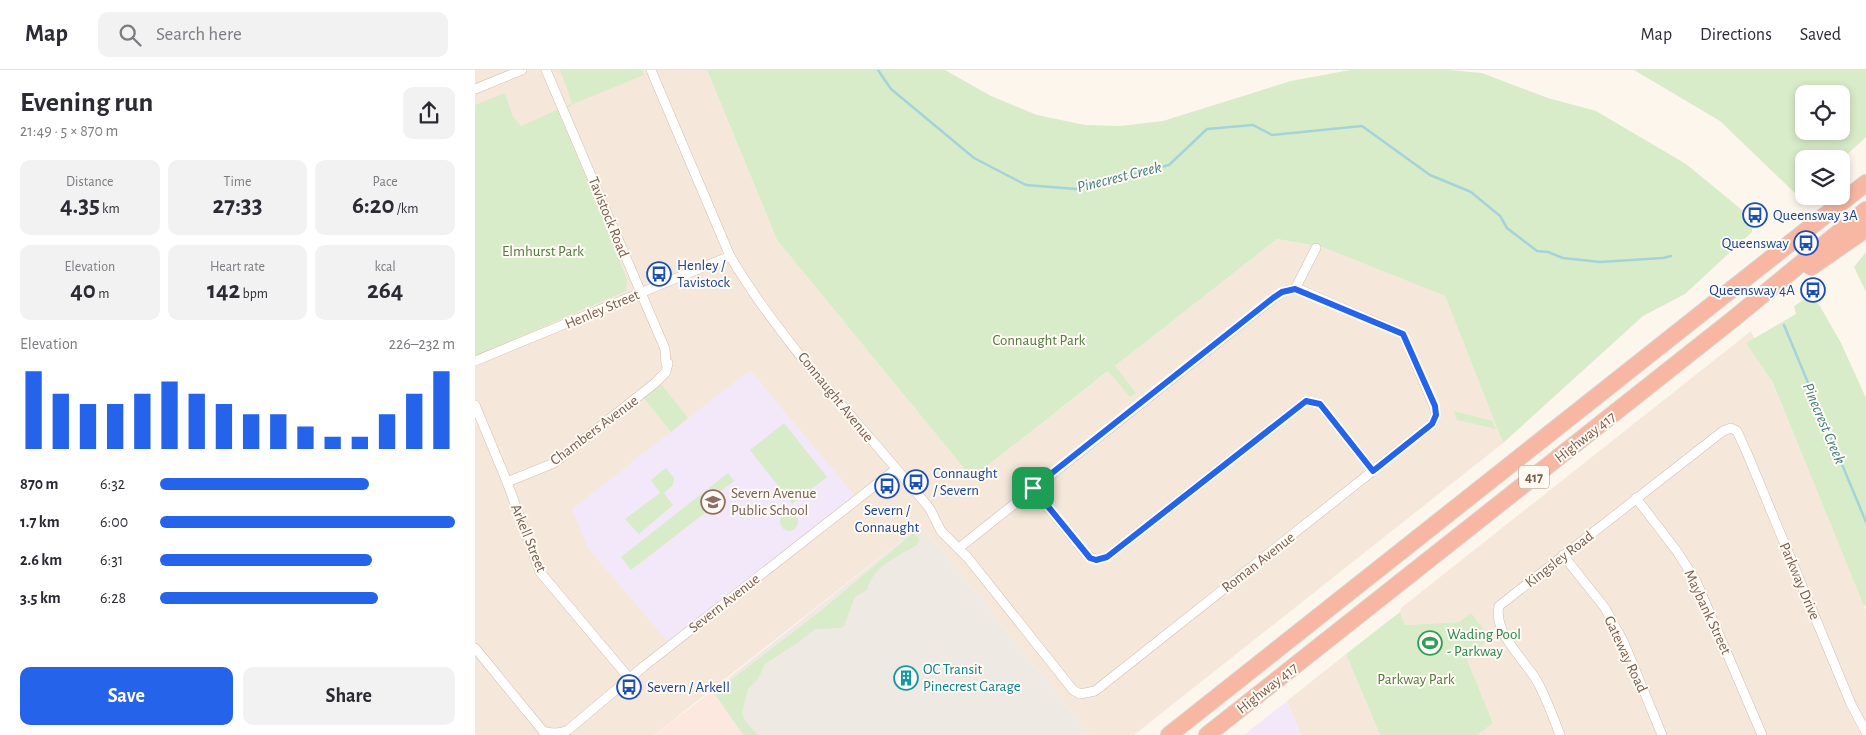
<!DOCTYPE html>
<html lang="en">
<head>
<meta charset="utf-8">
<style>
  body { margin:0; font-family:"Alegreya Sans",sans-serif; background:#f2f2f3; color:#2b2b33; height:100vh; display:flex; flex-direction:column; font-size:19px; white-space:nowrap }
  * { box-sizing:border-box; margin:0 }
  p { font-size:16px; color:#7c7c81 }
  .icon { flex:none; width:28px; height:28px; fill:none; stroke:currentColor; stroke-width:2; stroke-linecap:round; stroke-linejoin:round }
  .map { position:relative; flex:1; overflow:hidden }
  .details { display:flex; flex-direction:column; background:#fff; width:475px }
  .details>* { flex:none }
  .buttons { position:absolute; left:1320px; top:15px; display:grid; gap:10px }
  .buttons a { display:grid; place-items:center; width:55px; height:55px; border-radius:10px; background:#fff; box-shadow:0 2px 8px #0003; font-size:25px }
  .pin { position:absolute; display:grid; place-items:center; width:42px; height:42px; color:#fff; margin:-21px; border-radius:10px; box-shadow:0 2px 8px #0006 }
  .round { display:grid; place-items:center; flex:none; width:52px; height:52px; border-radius:10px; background:#f2f2f3 }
  .summary { display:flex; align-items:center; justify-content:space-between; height:85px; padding:0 20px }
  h1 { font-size:28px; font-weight:700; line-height:38px }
  .stats { display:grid; grid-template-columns:repeat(3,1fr); gap:8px; height:85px; padding:5px 20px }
  .stats div { display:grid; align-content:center; border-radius:10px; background:#f2f2f3; text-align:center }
  .stats b { font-size:25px; font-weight:700 }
  .stats small { font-size:14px; font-weight:400 }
  .stats p { font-size:14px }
  .chart { height:140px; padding:10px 20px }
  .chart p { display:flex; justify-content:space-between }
  .chart svg { width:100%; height:90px; margin-top:5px; stroke:#2563eb; stroke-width:6 }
  .button { display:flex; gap:10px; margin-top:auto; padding:10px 20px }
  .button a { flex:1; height:58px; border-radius:10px; background:#2563eb; color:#fff; font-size:20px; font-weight:700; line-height:58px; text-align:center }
  .button a+a { background:#f2f2f3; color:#2b2b33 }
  ul { padding:0 20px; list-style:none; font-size:16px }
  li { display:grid; grid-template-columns:80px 60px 1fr; align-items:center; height:38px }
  li i { height:12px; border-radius:6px; background:#2563eb }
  header { display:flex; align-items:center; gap:30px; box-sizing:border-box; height:70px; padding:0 25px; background:#fff; border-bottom:1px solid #e1e1e2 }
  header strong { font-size:24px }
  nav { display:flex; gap:28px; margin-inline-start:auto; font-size:18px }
  .search { width:350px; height:45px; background:#f2f2f3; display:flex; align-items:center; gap:12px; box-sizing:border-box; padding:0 18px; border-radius:10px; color:#7c7c81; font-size:19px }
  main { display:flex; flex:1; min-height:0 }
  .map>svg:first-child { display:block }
  .residential { fill:#f5e8da }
  .commercial { fill:#fde8e0 }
  .industrial { fill:#efe9e4 }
  .education { fill:#f3e8fa }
  .green { fill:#d8ecc9; fill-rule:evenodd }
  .water { fill:#bfe3e8; stroke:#a5d3da }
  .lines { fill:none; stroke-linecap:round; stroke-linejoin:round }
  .stream { stroke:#a5d3da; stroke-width:2.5 }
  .minor-casing { stroke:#d1beb0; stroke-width:10 }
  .motorway-casing { stroke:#dad1cd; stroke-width:18 }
  .minor { stroke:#fff; stroke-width:9 }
  .motorway { stroke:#f7b7a3; stroke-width:16 }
  .route-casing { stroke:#fff; stroke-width:10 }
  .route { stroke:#2563eb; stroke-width:6 }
  .labels { text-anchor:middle; stroke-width:4; stroke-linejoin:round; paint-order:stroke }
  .shield { fill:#fffaf3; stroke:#a28b7f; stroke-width:1 }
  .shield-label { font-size:14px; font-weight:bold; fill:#7a5c4d }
  .transit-label { font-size:15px; fill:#164399; stroke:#fffaf3; text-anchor:start }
  .street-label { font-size:15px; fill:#7a5c4d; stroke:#fffaf3 }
  .park-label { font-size:15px; fill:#537a41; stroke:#fffaf3 }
  .education-label { font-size:15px; fill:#785e54; stroke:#fffaf3; text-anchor:start }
  .leisure-label { font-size:15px; fill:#27864d; stroke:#fffaf3; text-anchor:start }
  .culture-label { font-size:15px; fill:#0d838f; stroke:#fffaf3; text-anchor:start }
  .water-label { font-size:16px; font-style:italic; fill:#437c86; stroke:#fffaf3 }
</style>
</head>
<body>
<header>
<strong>Map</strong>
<div class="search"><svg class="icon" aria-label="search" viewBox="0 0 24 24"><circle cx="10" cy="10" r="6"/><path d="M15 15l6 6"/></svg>Search here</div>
<nav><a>Map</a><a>Directions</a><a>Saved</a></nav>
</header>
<main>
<section class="details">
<div class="summary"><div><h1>Evening run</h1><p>21:49 · 5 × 870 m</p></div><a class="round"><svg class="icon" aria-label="share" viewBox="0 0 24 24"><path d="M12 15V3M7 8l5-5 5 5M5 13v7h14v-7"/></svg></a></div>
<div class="stats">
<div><p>Distance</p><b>4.35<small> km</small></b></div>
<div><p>Time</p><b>27:33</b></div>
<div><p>Pace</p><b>6:20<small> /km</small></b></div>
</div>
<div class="stats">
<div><p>Elevation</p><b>40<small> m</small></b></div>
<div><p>Heart rate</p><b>142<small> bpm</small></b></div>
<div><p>kcal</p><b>264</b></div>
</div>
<div class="chart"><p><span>Elevation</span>226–232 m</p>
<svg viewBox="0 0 160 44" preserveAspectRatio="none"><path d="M5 44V6M15 44V17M25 44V22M35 44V22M45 44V17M55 44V11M65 44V17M75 44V22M85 44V27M95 44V27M105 44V33M115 44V38M125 44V38M135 44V27M145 44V17M155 44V6"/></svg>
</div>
<ul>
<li><b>870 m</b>6:32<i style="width:71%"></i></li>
<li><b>1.7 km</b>6:00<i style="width:100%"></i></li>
<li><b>2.6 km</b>6:31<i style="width:72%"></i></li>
<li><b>3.5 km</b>6:28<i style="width:74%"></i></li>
</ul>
<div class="button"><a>Save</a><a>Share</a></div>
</section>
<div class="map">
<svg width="1391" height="665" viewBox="0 0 1391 665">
  <rect width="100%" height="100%" fill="#fdf6ec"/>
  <g class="residential">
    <path d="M0 0H232L302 170 497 408 802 169 847 177 970 226 1028 373 659 665H615L446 455 179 665H0Z"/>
    <path d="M1276 261 1391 540V665H1002L1018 653 991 587 1016 569 984 552 930 555 925 542 926 538Z"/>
    <path d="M871 584 905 665H826L812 631Z"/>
  </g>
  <path class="commercial" d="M236 622 276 665H179Z"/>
  <path class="industrial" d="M446 455 615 665H276L236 622Z"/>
  <g class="education">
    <path d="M275 300 379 425 193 572 113 478 97 439Z"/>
    <path d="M812 631 826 665H769Z"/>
  </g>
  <g class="green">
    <path d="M85 0H167L169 5 98 34 84 44 125 139 152 210 151 221 0 286V35L30 23 38 47 46 56 97 33Z"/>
    <path d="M232 0H470L516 26 562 45 610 55 645 56 688 51 816 11 875 0H973L1007 3 1073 28 1121 41 1211 94 1278 149 1277 162 1210 224 1168 246 1028 373 970 226 847 177 802 169 640 296 661 323 655 327 633 301 497 408 302 170Z"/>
    <path d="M1159 0H1391V67L1366 90 1329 89V124L1325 128 1245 51ZM1329 24H1366V61H1329Z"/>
    <path d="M1391 182V222L1379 197Z"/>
    <path d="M1338 224 1366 273 1391 328V535L1389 536 1297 311 1271 273 1321 244 1319 236Z"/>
    <path d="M186 314 213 348 196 362 169 328Z"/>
    <path d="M979 341 1017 351 1021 359 982 350Z"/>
    <path d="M309 353 352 407 317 434 275 380Z"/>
    <path d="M191 398 199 408 198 415 189 423 198 435 164 464 150 449 185 423 176 410Z"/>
    <path d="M253 403 259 411 243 423 248 429 156 500 146 487Z"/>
    <circle cx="314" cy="452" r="9"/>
    <path d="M438 463 445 469 442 475C422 487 398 496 392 520L380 527 369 556 366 558 340 559 324 572 290 594 283 609 273 619 267 643 270 651 283 665H268L239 623 348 539Z"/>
    <path d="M925 542 930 555 984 552 996 543 1016 569 991 587 1018 653 1002 665H905L871 584Z"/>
  </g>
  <path class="water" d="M961 562 967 573 949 583 943 572Z"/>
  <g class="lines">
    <g class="stream">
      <path d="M403 0 416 19 499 88 551 115 601 119 694 95 732 59 778 55 797 65 887 56 955 105 996 122 1025 146 1032 158 1062 181 1073 182 1088 188 1125 192 1188 188 1196 186"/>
      <path d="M1309 255 1391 452"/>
    </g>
    <g class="minor-casing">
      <g id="minor">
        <path d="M176 0 255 186C310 279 388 356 455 439L466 461 493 488 598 620 605 624 620 621 957 354 961 345 959 336 928 264 826 220H813L799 228 484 478"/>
        <path d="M0 19 47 0"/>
        <path d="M820 219 841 178"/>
        <path d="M0 291 255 186"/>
        <path d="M0 335 32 412 65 502 154 608"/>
        <path d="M32 412 79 393 180 313 191 302 193 293 191 294 190 279 71 0"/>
        <path d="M558 418 610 483C617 490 623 490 632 487L831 331 845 334 898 401"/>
        <path d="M1161 428 1201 480 1221 511 1287 665"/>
        <path d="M1088 485 1130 538 1149 573 1187 665"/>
        <path d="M0 578 68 661C77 664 84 664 93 660L168 597 421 399"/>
        <path d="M1085 665C1078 646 1071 628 1062 611 1049 589 1018 563 1024 536L1248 361 1256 358 1262 361 1272 383 1376 634 1391 662"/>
      </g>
    </g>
    <g class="motorway-casing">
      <g id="motorway">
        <path d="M1336 197 1391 159"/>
        <path d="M694 665 1391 113"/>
        <path d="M732 665 1257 250 1391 140"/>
      </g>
    </g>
    <use href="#minor" class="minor"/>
    <use href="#motorway" class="motorway"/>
  </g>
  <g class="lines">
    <g class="route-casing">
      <path id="route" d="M820 219 928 264 960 336 961 345 957 354 898 401 845 334 831 331 632 487 621 490 615 488 558 418 798 228 807 222Z"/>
    </g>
    <use href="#route" class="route"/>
  </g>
  <defs>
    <g id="bus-ring" transform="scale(1.25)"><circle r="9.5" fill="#fffaf3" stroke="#1a4fb4" stroke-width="1.5"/><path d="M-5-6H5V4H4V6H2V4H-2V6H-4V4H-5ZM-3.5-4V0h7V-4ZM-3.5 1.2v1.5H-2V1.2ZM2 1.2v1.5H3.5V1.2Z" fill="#1a4fb4"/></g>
    <g id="school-ring" transform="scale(1.25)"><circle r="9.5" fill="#fffaf3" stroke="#8d6e63" stroke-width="1.5"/><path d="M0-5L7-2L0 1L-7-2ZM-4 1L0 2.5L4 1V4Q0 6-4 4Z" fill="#8d6e63"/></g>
    <g id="stadium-ring" transform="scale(1.25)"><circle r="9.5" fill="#fffaf3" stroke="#2e9e5b" stroke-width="1.5"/><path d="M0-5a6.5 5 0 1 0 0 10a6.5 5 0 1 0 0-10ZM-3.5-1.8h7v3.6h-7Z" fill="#2e9e5b"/></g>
    <g id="building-ring" transform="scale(1.25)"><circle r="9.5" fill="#fffaf3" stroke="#0f9aa8" stroke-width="1.5"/><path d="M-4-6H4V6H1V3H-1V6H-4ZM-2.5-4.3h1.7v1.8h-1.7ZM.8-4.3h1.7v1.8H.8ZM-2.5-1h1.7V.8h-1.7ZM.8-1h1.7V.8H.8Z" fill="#0f9aa8"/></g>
  </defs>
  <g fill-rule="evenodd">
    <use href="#bus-ring" x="1280" y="145"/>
    <use href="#bus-ring" x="1331" y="173"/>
    <use href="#bus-ring" x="184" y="204"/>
    <use href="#bus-ring" x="1338" y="220"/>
    <use href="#bus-ring" x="441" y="412"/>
    <use href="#bus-ring" x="412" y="416"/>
    <use href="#school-ring" x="238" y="432"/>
    <use href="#stadium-ring" x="955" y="573"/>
    <use href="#building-ring" x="431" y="608"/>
    <use href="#bus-ring" x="154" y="617"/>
  </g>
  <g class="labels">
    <rect class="shield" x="1044" y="395.5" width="30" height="23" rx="4"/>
    <g class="shield-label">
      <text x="1059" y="412">417</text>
    </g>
    <g class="transit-label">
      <text x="1298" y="150">Queensway 3A</text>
      <text x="1314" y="178" text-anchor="end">Queensway</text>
      <text x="202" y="200">Henley /<tspan x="202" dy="17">Tavistock</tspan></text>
      <text x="1320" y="225" text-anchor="end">Queensway 4A</text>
      <text x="458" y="408">Connaught<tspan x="458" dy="17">/ Severn</tspan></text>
      <text x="412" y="445" text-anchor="middle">Severn /<tspan x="412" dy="17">Connaught</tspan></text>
      <text x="172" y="622">Severn / Arkell</text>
    </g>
    <g class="street-label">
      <text transform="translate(134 147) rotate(68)" y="5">Tavistock Road</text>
      <text transform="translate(127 239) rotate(-23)" y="5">Henley Street</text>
      <text transform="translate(361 327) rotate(51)" y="5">Connaught Avenue</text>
      <text transform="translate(119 360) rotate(-37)" y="5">Chambers Avenue</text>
      <text transform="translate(1110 367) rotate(-38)" y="5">Highway 417</text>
      <text transform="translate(54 468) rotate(68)" y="5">Arkell Street</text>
      <text transform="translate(1084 489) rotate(-38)" y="5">Kingsley Road</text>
      <text transform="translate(783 492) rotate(-38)" y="5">Roman Avenue</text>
      <text transform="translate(1325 511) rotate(67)" y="5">Parkway Drive</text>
      <text transform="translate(249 533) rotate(-38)" y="5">Severn Avenue</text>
      <text transform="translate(1233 542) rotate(65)" y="5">Maybank Street</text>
      <text transform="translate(1151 584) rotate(65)" y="5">Gateway Road</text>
      <text transform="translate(792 618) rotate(-38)" y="5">Highway 417</text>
    </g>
    <g class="park-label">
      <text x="68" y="186">Elmhurst Park</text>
      <text x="564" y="275">Connaught Park</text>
      <text x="941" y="614">Parkway Park</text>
    </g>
    <g class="education-label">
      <text x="256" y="428">Severn Avenue<tspan x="256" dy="17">Public School</tspan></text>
    </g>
    <g class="leisure-label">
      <text x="972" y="569">Wading Pool<tspan x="972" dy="17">- Parkway</tspan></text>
    </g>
    <g class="culture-label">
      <text x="448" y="604">OC Transit<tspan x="448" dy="17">Pinecrest Garage</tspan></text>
    </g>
    <g class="water-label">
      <text transform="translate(644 106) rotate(-14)" y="6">Pinecrest Creek</text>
      <text transform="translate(1350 353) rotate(67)" y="6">Pinecrest Creek</text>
    </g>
  </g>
</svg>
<div class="buttons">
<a><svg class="icon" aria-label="locate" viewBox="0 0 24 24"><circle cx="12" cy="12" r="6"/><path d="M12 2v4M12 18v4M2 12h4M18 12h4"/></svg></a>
<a><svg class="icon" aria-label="layers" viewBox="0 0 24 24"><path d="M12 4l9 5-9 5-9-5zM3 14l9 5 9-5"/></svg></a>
</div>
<div class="pin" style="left:558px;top:418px;background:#1e9e55"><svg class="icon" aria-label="arrive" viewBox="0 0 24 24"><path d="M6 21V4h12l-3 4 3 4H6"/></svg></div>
</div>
</main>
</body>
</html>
